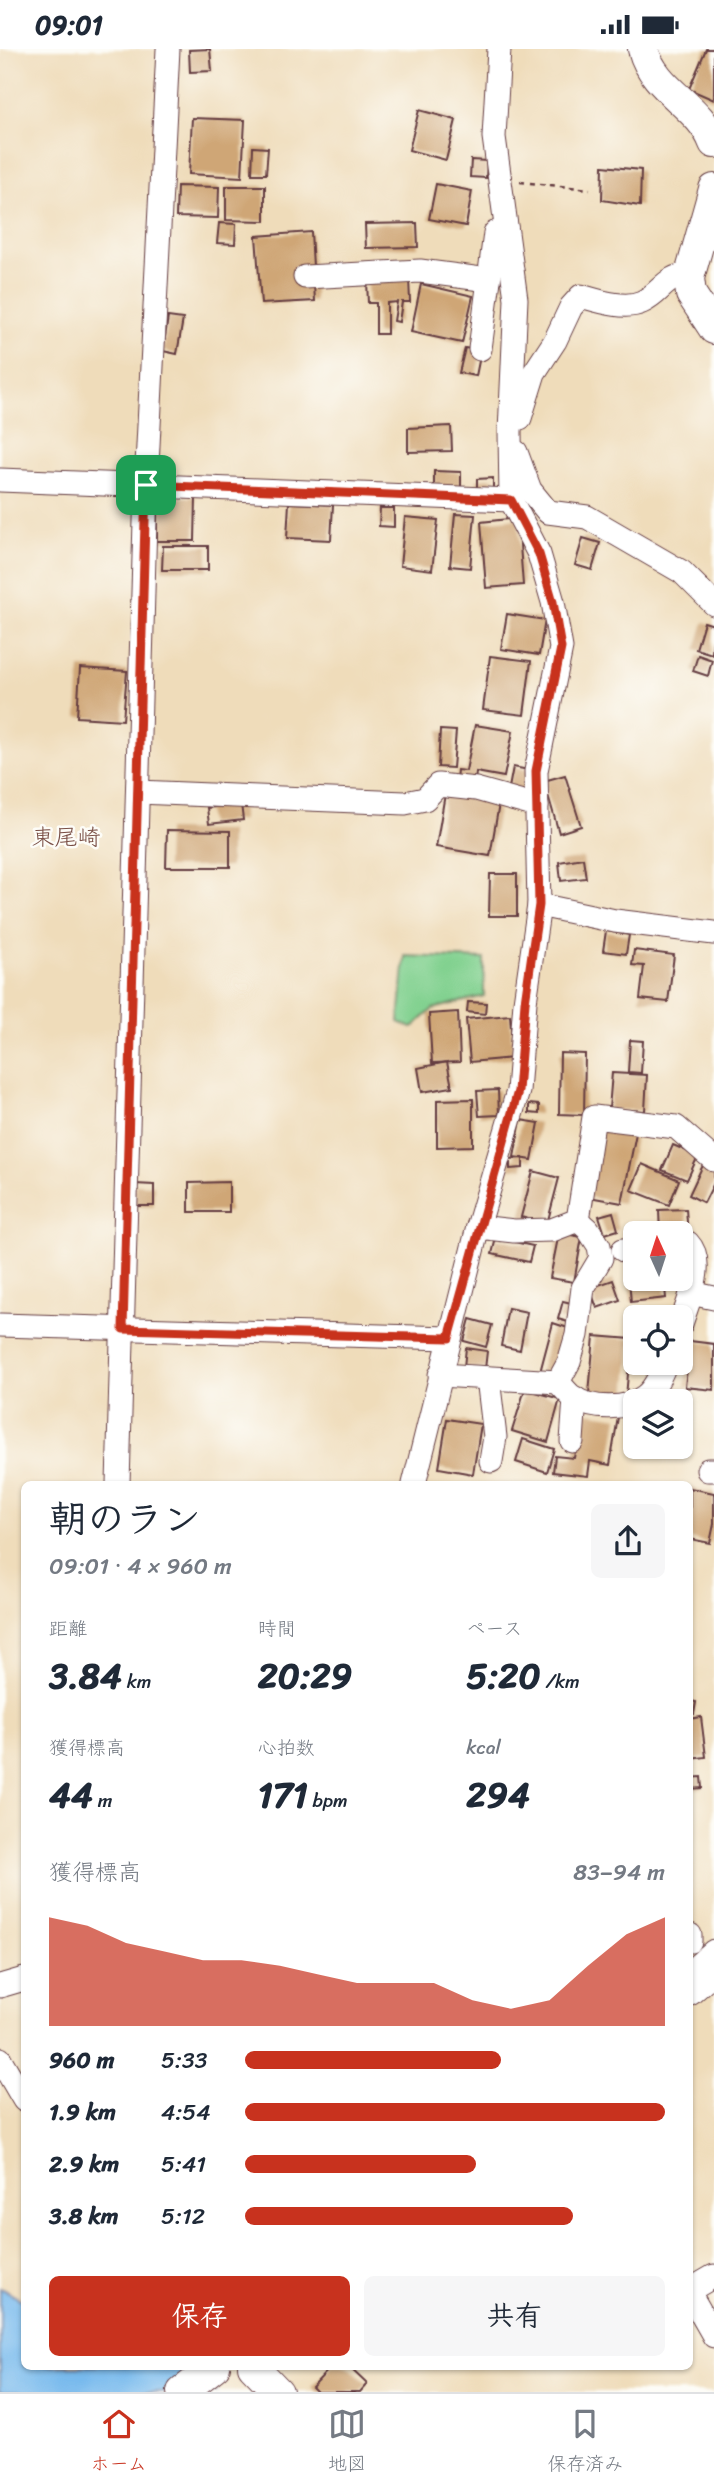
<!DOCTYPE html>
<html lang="ja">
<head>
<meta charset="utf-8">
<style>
  body { margin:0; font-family:Sriracha,"Klee One",sans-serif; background:#f6f6f7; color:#1f2937; height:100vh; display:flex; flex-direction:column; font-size:26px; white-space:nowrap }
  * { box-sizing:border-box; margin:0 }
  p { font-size:23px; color:#747a83 }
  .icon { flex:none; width:38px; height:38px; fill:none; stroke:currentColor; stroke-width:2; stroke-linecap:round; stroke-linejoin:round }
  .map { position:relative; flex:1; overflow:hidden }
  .panel { position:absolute; left:21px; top:1432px; width:672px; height:889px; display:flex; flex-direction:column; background:#fff; border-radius:10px; box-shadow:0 2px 5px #0004 }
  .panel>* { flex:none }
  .needle { width:46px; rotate:357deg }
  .fabs { position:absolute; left:623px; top:1172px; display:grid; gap:14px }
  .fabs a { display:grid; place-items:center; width:70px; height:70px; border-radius:10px; background:#fff; box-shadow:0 2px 5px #0004; font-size:35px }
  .pin { position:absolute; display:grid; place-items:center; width:60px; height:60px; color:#fff; margin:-30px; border-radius:14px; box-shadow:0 4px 10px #0006 }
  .round { display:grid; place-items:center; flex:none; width:74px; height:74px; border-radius:10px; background:#f6f6f7 }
  .headline { display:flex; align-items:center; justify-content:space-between; height:119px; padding:0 28px }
  h1 { font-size:38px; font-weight:700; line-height:52px }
  .figures { display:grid; grid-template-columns:repeat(3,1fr); gap:10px; height:119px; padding:7px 28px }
  .figures div { display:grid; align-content:center }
  .figures b { font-size:35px; font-weight:700 }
  .figures small { font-size:19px; font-weight:400 }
  .figures p { font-size:19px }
  .chart { height:196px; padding:14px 28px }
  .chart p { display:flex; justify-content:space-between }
  .chart svg { width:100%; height:126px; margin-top:7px; fill:#c8321e; opacity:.7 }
  .action { display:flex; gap:14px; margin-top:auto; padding:14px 28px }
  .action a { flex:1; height:80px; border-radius:10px; background:#c8321e; color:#fff; font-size:28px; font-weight:700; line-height:80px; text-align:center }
  .action a+a { background:#f6f6f7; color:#1f2937 }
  ul { padding:0 28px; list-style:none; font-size:23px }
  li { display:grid; grid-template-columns:112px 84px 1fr; align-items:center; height:52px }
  li i { height:18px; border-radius:9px; background:#c8321e }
  .status { display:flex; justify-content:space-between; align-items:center; height:49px; padding:0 35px; background:#fff; direction:ltr }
  .status svg { height:19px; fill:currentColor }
  .dock { display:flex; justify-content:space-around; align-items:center; height:98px; border-top:2px solid #e0e1e3; background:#fff; font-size:19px; color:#747a83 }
  .dock a { display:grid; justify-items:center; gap:4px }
  .dock .selected { color:#c8321e }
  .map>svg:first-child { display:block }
  .green { fill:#82d190; stroke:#66785e; stroke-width:2 }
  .water { fill:#78baed; stroke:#616c8c; stroke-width:2 }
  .building { fill:#cfa676 }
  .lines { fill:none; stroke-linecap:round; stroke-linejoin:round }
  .minor-casing { stroke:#633b40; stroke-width:25 }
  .major-casing { stroke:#633b40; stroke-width:32 }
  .path { stroke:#633b40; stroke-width:2.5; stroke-dasharray:5 5; stroke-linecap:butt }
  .minor { stroke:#fff; stroke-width:23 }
  .major { stroke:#fff; stroke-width:30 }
  .route-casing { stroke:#fff; stroke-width:14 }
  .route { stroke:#c8321e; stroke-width:9 }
  .labels { text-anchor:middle; stroke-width:5; stroke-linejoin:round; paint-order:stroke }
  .neighbourhood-label { font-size:23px; fill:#794e45; stroke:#fdfcf7 }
</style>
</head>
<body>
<div class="status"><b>09:01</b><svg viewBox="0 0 49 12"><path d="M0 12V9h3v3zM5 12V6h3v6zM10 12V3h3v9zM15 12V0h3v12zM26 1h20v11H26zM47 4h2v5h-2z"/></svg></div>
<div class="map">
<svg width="714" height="2343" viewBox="0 0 714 2343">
  <rect width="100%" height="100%" fill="#fdfcf7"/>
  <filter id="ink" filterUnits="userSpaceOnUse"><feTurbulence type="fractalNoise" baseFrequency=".0143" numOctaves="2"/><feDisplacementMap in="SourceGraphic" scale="14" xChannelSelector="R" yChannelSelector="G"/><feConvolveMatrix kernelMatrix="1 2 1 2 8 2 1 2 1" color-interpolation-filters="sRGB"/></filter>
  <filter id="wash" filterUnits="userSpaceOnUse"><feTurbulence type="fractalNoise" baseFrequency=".00686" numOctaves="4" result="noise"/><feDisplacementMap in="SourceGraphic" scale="28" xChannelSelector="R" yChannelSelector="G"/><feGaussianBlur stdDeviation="1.57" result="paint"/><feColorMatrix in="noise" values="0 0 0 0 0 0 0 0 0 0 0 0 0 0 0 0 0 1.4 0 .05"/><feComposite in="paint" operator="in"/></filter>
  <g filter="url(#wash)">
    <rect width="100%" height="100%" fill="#efdcba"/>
    <path class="green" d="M405 907 484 910V947L433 960 412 979 399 973Z"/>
    <path class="water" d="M0 2239 24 2252V2317H184L216 2343H0Z"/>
    <g id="blocks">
      <g class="building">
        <path d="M210 0 212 22 190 23 189 1Z"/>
        <path d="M706 0H714V51L689 40Z"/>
        <path d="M419 61 456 71 446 111 409 101Z"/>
        <path d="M192 69 245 71 242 128 189 125Z"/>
        <path d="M253 98 268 99 266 125H252Z"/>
        <path d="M471 111 487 112 486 129 470 128Z"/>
        <path d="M603 117 641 121 640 157 602 151Z"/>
        <path d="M436 135 472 142 466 177 429 170Z"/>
        <path d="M177 137 219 138 218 169 176 168Z"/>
        <path d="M226 137H265V172L226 171Z"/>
        <path d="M219 174 236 175 235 195 217 194Z"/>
        <path d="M417 174 418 198 366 199 365 175Z"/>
        <path d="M311 183 315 252 261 255 256 187Z"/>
        <path d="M409 230 410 253H402L399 273 394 272 397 253 387 254V285H376V254H368L367 232Z"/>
        <path d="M421 235 473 247 462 294 411 283Z"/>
        <path d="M168 268 183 270 177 305 163 302Z"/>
        <path d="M465 299 481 302 476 327 459 324Z"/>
        <path d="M451 377 452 402 408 403V379Z"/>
        <path d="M434 422 461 423V439H434Z"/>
        <path d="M493 429V442H477V430Z"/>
        <path d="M157 448H196L195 492H157Z"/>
        <path d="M289 454 333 456 331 491 287 489Z"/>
        <path d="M380 459H394V478L379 477Z"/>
        <path d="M455 465 475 466 470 519 450 517Z"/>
        <path d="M405 468 438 471 432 521 400 517Z"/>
        <path d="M518 469 523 536 486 539 481 473Z"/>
        <path d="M583 489 600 494 592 521 575 516Z"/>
        <path d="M163 497H208V521H162Z"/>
        <path d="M507 565 545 571 539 606 501 600Z"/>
        <path d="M704 573 714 576 712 605 696 600Z"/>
        <path d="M698 606 712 611 708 627 693 622Z"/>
        <path d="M490 607 531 612 524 666 483 661Z"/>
        <path d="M80 619 127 622 123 671 77 668Z"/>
        <path d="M475 676 513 682 504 728 476 723 475 732 456 730 457 721 466 722Z"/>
        <path d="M440 681 456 682 453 719 438 718Z"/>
        <path d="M513 718 529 721 525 742 509 739Z"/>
        <path d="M565 726 581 777 559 784 544 732Z"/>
        <path d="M445 745 499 755 490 807 436 798Z"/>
        <path d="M241 755 243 771 209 775 207 759Z"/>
        <path d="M167 781 230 782V818H166Z"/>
        <path d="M583 809 586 829 561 832 559 813Z"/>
        <path d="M490 825H517V867H489Z"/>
        <path d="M606 882 629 886 626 905 603 902Z"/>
        <path d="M634 901 674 906 668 953 640 950 644 917 632 916Z"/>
        <path d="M468 953 486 954 485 965 467 963Z"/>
        <path d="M458 963 460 1013 432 1014 429 965Z"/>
        <path d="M510 966 513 1009 470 1013 466 970Z"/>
        <path d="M630 991 643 992 641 1024 628 1023Z"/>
        <path d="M560 1004 585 1005 584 1066 559 1065Z"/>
        <path d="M447 1013 452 1038 422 1043 418 1019Z"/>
        <path d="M612 1024 647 1026 645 1062 609 1060Z"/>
        <path d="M498 1041 499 1066 479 1067 477 1042Z"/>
        <path d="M473 1050V1097L437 1098V1051Z"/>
        <path d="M529 1055 539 1056V1065L529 1064Z"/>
        <path d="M521 1071 539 1074 532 1111 514 1108Z"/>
        <path d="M602 1078 636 1084 622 1154 589 1148Z"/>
        <path d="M673 1096 698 1107 687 1131 662 1121Z"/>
        <path d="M523 1109V1119L510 1120V1110Z"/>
        <path d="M642 1115 679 1131 669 1156 631 1141Z"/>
        <path d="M703 1116 714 1121V1134L704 1154 689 1146Z"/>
        <path d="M533 1122 559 1129 547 1175 521 1168Z"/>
        <path d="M229 1133V1163H189V1134Z"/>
        <path d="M135 1135 154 1136V1157H135Z"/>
        <path d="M686 1160 688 1186 660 1185 659 1161Z"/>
        <path d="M613 1163 618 1181 605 1185 599 1167Z"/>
        <path d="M559 1184 582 1188 574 1233 550 1229Z"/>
        <path d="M496 1189 533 1197 529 1213 492 1205Z"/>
        <path d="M635 1207V1230H664L666 1249 631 1253 627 1208Z"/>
        <path d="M613 1231 620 1251 597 1259 590 1239Z"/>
        <path d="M563 1252 575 1255 571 1274 558 1270Z"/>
        <path d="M508 1259 527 1263 520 1301 501 1297Z"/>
        <path d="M470 1270 492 1276 486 1298 464 1292Z"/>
        <path d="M553 1274 568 1279 556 1327 540 1323Z"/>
        <path d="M594 1287 631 1290 626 1348 589 1345Z"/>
        <path d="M690 1292 714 1295V1341L685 1338Z"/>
        <path d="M466 1299 487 1302 485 1320 464 1318Z"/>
        <path d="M525 1340 560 1350 548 1393 512 1382Z"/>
        <path d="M582 1362 618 1368 610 1416 590 1412 588 1427 553 1423 555 1407 574 1409Z"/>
        <path d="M447 1370 481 1375 473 1425 439 1419Z"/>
        <path d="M523 1390 554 1400 547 1423 516 1413Z"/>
        <path d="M690 1439 714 1444V1475L710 1494 690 1490Z"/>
        <path d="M690 1652 696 1653 694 1665 690 1664Z"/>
        <path d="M701 1668 706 1708 690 1710V1670Z"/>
        <path d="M701 1728 702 1739 690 1740V1729Z"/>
        <path d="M332 2317H348L367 2335 360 2343H317L312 2338Z"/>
      </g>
    </g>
  </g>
  <g filter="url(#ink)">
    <use href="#blocks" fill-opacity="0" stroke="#633b40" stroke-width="2"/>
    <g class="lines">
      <g class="minor-casing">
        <g id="minor">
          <path d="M305 228 420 222 489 231 495 184 506 179"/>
          <path d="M480 300 489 231"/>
          <path d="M520 369 534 324 555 292 571 258 581 247C599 252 625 261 642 253 662 244 664 227 690 225"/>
          <path d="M516 403 530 441 548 463 587 468 682 523 714 555"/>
          <path d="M0 431 511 451"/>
          <path d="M138 743 405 754 425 750 438 736 476 740 537 757"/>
          <path d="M539 856 615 872 714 884"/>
          <path d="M478 1178 514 1182 552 1181 578 1171 594 1068 676 1078 714 1111"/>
          <path d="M681 1195 688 1194C707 1214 688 1252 681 1275"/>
          <path d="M623 1201 635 1200"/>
          <path d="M691 1244 714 1249"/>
          <path d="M0 1276 449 1289"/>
          <path d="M440 1326 558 1333C563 1338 569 1346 574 1349 593 1361 627 1361 645 1347 655 1340 661 1325 666 1314"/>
          <path d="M488 1329 495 1388 491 1412"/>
          <path d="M558 1333 569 1313 577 1286 583 1239 601 1209 599 1197 588 1180 578 1171"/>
          <path d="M572 1392 575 1349"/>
          <path d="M708 1421H714"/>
          <path d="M118 1435 146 436 168 0"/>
          <path d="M414 1435 478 1178 518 1042 525 953 539 856 536 722 561 599 553 553 539 505 511 451 510 383 516 250 494 88 499 0"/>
          <path d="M690 1886V1892"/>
          <path d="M690 1923 714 1902"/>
          <path d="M0 1937 24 1930"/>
          <path d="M690 1945 714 1924"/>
          <path d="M0 2010 24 2051"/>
          <path d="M690 2241 714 2227"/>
          <path d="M690 2245 714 2287"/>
        </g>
      </g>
      <g class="major-casing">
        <g id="major">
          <path d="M643 0C654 42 700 56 714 94"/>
          <path d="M714 140 689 229 691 245 714 280"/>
          <path d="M253 2317 278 2343"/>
          <path d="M182 2343 215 2317"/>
        </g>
      </g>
      <path class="path" d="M520 133 590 140"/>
      <use href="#minor" class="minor"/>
      <use href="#major" class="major"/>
    </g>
  </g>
  <g class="lines" filter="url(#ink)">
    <g class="route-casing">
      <path id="route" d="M146 436 511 451 539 505 553 553 561 599 536 722 539 856 525 953 518 1042 449 1289 123 1280Z"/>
    </g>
    <use href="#route" class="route"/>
  </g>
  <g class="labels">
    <g class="neighbourhood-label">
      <text x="66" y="796">東尾崎</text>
    </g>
  </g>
</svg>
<div class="fabs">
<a><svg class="needle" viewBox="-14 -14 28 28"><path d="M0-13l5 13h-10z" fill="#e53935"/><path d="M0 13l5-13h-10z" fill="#747a83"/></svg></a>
<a><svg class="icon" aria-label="locate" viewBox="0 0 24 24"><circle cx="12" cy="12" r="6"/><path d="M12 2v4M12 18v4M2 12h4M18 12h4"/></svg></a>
<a><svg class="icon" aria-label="layers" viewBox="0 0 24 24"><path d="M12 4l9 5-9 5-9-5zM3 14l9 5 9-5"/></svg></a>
</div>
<div class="pin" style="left:146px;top:436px;background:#1e9e55"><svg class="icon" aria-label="arrive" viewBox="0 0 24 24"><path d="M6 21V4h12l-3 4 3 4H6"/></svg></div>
<section class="panel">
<div class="headline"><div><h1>朝のラン</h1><p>09:01 · 4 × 960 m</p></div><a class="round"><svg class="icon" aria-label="share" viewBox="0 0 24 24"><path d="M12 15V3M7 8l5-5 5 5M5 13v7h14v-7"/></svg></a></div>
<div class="figures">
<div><p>距離</p><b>3.84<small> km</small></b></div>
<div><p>時間</p><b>20:29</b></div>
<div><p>ペース</p><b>5:20<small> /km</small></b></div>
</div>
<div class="figures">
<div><p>獲得標高</p><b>44<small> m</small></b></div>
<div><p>心拍数</p><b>171<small> bpm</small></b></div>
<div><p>kcal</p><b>294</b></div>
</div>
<div class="chart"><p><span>獲得標高</span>83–94 m</p>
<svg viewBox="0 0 160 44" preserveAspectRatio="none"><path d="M0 44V6L10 9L20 15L30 18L40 21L50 21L60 23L70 26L80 29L90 29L100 29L110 35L120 38L130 35L140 23L150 12L160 6V44z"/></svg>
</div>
<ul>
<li><b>960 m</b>5:33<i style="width:61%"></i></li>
<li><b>1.9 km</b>4:54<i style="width:100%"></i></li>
<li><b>2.9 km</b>5:41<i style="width:55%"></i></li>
<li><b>3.8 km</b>5:12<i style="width:78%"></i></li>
</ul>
<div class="action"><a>保存</a><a>共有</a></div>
</section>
</div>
<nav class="dock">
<a class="selected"><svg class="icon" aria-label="home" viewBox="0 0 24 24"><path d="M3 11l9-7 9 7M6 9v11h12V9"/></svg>ホーム</a>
<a><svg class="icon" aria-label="map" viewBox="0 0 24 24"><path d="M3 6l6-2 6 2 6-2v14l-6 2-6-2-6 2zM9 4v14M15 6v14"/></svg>地図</a>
<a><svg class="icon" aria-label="saved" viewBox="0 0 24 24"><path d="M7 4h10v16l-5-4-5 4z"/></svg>保存済み</a>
</nav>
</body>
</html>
